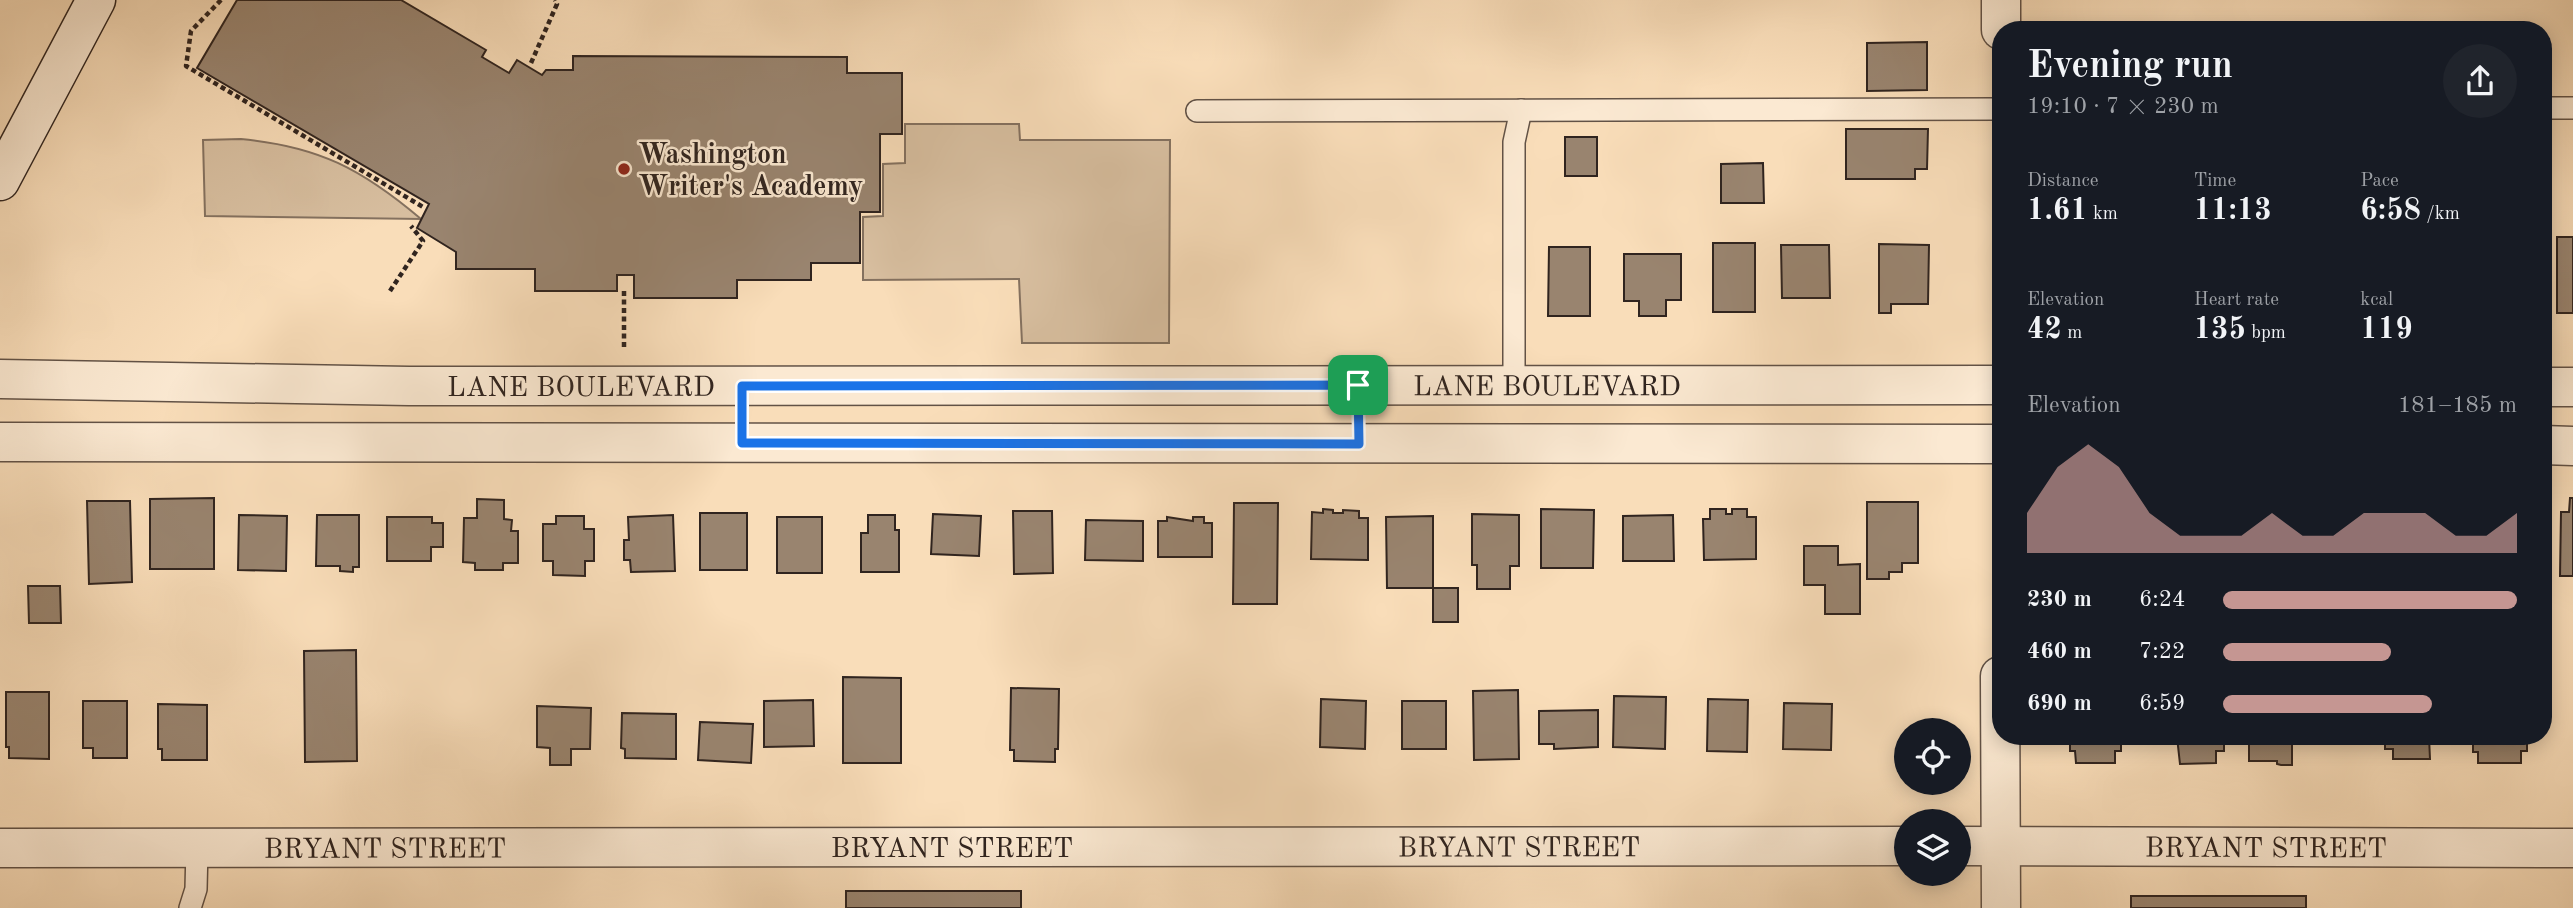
<!DOCTYPE html>
<html lang="en">
<head>
<meta charset="utf-8">
<style>
  body { margin:0; font-family:"Old Standard TT",serif; background:#20242c; color:#f1f3f6; height:100vh; display:flex; flex-direction:column; font-size:26px; white-space:nowrap }
  * { box-sizing:border-box; margin:0 }
  p { font-size:23px; color:#9ea1a6 }
  .icon { flex:none; width:38px; height:38px; fill:none; stroke:currentColor; stroke-width:2; stroke-linecap:round; stroke-linejoin:round }
  .map { position:relative; flex:1; overflow:hidden }
  .details { position:absolute; left:1992px; top:21px; width:560px; height:724px; display:flex; flex-direction:column; background:#171b24; border-radius:28px; box-shadow:0 4px 18px #0003 }
  .details>* { flex:none }
  .buttons { position:absolute; left:1894px; top:718px; display:grid; gap:14px }
  .buttons a { display:grid; place-items:center; width:77px; height:77px; border-radius:50%; background:#171b24; box-shadow:0 4px 18px #0003; font-size:35px }
  .pin { position:absolute; display:grid; place-items:center; width:60px; height:60px; color:#fff; margin:-30px; border-radius:14px; box-shadow:0 4px 10px #0006 }
  .round { display:grid; place-items:center; flex:none; width:74px; height:74px; border-radius:37px; background:#20242c }
  .headline { display:flex; align-items:center; justify-content:space-between; height:119px; padding:0 35px }
  h1 { font-size:38px; font-weight:600; line-height:52px }
  .stats { display:grid; grid-template-columns:repeat(3,1fr); gap:10px; height:119px; padding:7px 35px }
  .stats div { display:grid; align-content:center }
  .stats b { font-size:30px; font-weight:600 }
  .stats small { font-size:19px; font-weight:400 }
  .stats p { font-size:19px }
  .chart { height:196px; padding:14px 35px }
  .chart p { display:flex; justify-content:space-between }
  .chart svg { width:100%; height:126px; margin-top:7px; fill:#c59692; opacity:.7 }
  ul { padding:0 35px; list-style:none; font-size:23px }
  li { display:grid; grid-template-columns:112px 84px 1fr; align-items:center; height:52px }
  li i { height:18px; border-radius:9px; background:#c59692 }
  .map>svg:first-child { display:block }
  .green { fill:#d7be9f; stroke:#84715f; stroke-width:2 }
  .building { fill:#99846f; stroke:#30241f; stroke-width:2 }
  .lines { fill:none; stroke-linecap:round; stroke-linejoin:round }
  .service-casing { stroke:#625246; stroke-width:24 }
  .minor-casing { stroke:#625246; stroke-width:41 }
  .secondary-casing { stroke:#30241f; stroke-width:41 }
  .path { stroke:#30241f; stroke-width:4.5; stroke-dasharray:5 3.5; stroke-linecap:butt }
  .service { stroke:#fbe9d2; stroke-width:21 }
  .minor { stroke:#fbe9d2; stroke-width:38 }
  .secondary { stroke:#fbe9d2; stroke-width:38 }
  .route-casing { stroke:#fff; stroke-width:14 }
  .route { stroke:#1a73e8; stroke-width:9 }
  .poi-dot { fill:#8f2418; stroke:#fbe9d2; stroke-width:2.5 }
  .labels { text-anchor:middle; stroke-width:5; stroke-linejoin:round; paint-order:stroke }
  .poi-label { font-size:28px; font-weight:bold; fill:#30241f; stroke:#fbe9d2; text-anchor:start }
  .street-label { font-size:28px; fill:#30241f; stroke:#fbe9d2 }
</style>
</head>
<body>
<div class="map">
<svg width="2573" height="908" viewBox="0 0 2573 908">
  <rect width="100%" height="100%" fill="#f9ddb9"/>
  <filter id="stains"><feTurbulence type="fractalNoise" baseFrequency=".00286" numOctaves="4"/><feColorMatrix values="0 0 0 0 .2 0 0 0 0 .09 0 0 0 0 .02 0 0 0 .5 -.17"/></filter>
  <radialGradient id="worn" r=".72"><stop offset=".6" stop-color="#630" stop-opacity="0"/><stop offset="1" stop-color="#630" stop-opacity=".3"/></radialGradient>
  <g class="green">
    <path d="M905 124H1019L1020 140H1170L1169 343H1022L1019 279 863 280V217L883 216V164L905 163Z"/>
    <path d="M241 139C318 146 362 169 421 219L205 216 203 140Z"/>
  </g>
  <g class="building">
    <path d="M237 0H401L486 50 482 57 509 73 517 60 542 75 546 70H573V56L847 57V73H902V134H880V212H860V263H811V280H737V298H634V275H617V291H535V269H456V252L417 228 429 204 197 68Z"/>
    <path d="M1927 42V90L1867 91V43Z"/>
    <path d="M1846 129H1928L1927 169H1915V179H1846Z"/>
    <rect x="1565" y="137" width="32" height="39"/>
    <path d="M1763 163 1764 203H1721V164Z"/>
    <rect x="2557" y="237" width="16" height="76"/>
    <rect x="1713" y="243" width="42" height="69"/>
    <path d="M1879 244 1929 245 1928 304H1891V313H1879Z"/>
    <path d="M1781 245H1829L1830 298H1782Z"/>
    <path d="M1549 247H1590V316H1548Z"/>
    <path d="M1624 254H1681V300H1666V316H1639V301H1624Z"/>
    <path d="M214 498V569H150V499Z"/>
    <path d="M2570 498H2573V576H2560L2561 512H2569Z"/>
    <path d="M477 499 504 500V519L512 520 511 531H518V563H503V570H475V563L463 562 464 518H477Z"/>
    <path d="M87 501H130L132 582 89 584Z"/>
    <path d="M1867 502H1918V563H1902V572H1889V579H1867Z"/>
    <path d="M1234 503H1278L1277 604H1233Z"/>
    <path d="M1323 509 1333 510V513H1343V510L1359 511V518H1368V560L1311 559 1312 512 1323 513Z"/>
    <path d="M1541 509 1594 510 1593 568H1541Z"/>
    <path d="M1710 509H1726V514H1732V509H1747V517H1756V559L1704 560 1703 519H1710Z"/>
    <path d="M1013 511H1052L1053 573 1014 574Z"/>
    <rect x="700" y="513" width="47" height="57"/>
    <path d="M933 514 981 516 979 556 931 554Z"/>
    <path d="M1472 514 1519 515V566H1510V589H1477V565H1472Z"/>
    <path d="M239 515 287 516 286 571 238 570Z"/>
    <path d="M317 515H359V567H353V572L340 571V566H316Z"/>
    <path d="M673 515 675 571 631 572 630 560H624V540H629L628 517Z"/>
    <path d="M868 515H895V530H899V572H861V533H868Z"/>
    <path d="M1673 515 1674 561H1623V516Z"/>
    <path d="M556 516H584V529H594V561H585V576L553 575V561H543V524H556Z"/>
    <path d="M1433 516V588H1387L1386 517Z"/>
    <path d="M387 517H432V523H443V547H431V561H387Z"/>
    <rect x="777" y="517" width="45" height="56"/>
    <path d="M1167 517 1193 521V517H1204V523H1212V557H1158V521H1167Z"/>
    <path d="M1086 520 1143 521V561L1085 560Z"/>
    <path d="M1804 546H1838V565L1860 564V614H1825V585H1804Z"/>
    <path d="M28 586H60L61 623H29Z"/>
    <rect x="1433" y="588" width="25" height="34"/>
    <path d="M356 650 357 761 305 762 304 651Z"/>
    <path d="M843 677 901 678V763H843Z"/>
    <path d="M1011 688 1059 689 1058 749H1055V762L1014 761V750H1010Z"/>
    <path d="M1518 690 1519 759 1474 760 1473 691Z"/>
    <path d="M6 692H49V759L9 758V747H6Z"/>
    <path d="M1614 696 1666 697 1665 749 1613 747Z"/>
    <path d="M1321 699 1366 701 1365 749 1320 747Z"/>
    <path d="M1708 699 1748 700 1747 752 1707 751Z"/>
    <path d="M813 700 814 746 764 747V701Z"/>
    <path d="M83 701H127V758H93V748H83Z"/>
    <rect x="1402" y="701" width="44" height="48"/>
    <path d="M1784 703 1832 704 1831 750 1783 749Z"/>
    <path d="M158 704 207 705V760H162V749H158Z"/>
    <path d="M537 706 591 708 590 749H571V765H550V748L537 747Z"/>
    <path d="M1598 710V747L1554 749V744H1539V711Z"/>
    <path d="M622 713 676 714V759L625 758V749L621 748Z"/>
    <path d="M700 722 753 724 751 763 698 760Z"/>
    <path d="M2070 737H2121V751H2115V763H2076L2075 751H2070Z"/>
    <path d="M2177 737H2224V751H2216V763L2180 764Z"/>
    <path d="M2249 737H2292V765H2281L2277 764V761H2249Z"/>
    <path d="M2385 737H2429L2430 759H2393V749H2385Z"/>
    <path d="M2473 737H2527V751H2521V763H2478V752H2473Z"/>
    <rect x="846" y="891" width="175" height="17"/>
    <rect x="2131" y="896" width="175" height="12"/>
  </g>
  <g class="lines">
    <g class="service-casing">
      <g id="service">
        <path d="M2543 108H2573"/>
        <path d="M1197 111 2000 109"/>
        <path d="M1514 385V142L1521 110"/>
        <path d="M190 908 196 889 197 848"/>
      </g>
    </g>
    <g class="minor-casing">
      <g id="minor">
        <path d="M2001 30V0"/>
        <path id="s1" d="M0 379 409 386 2000 385"/>
        <path d="M2543 387H2573"/>
        <path d="M0 442 2000 444"/>
        <path d="M2543 445 2573 446"/>
        <path d="M2000 676 2001 908"/>
        <path id="s2" d="M1958 846 2573 848"/>
        <path id="s3" d="M0 848 1906 846"/>
      </g>
    </g>
    <g class="secondary-casing">
      <path id="secondary" d="M0 181 96 0"/>
    </g>
    <g class="path">
      <path d="M221 0 191 31 186 66 423 207"/>
      <path d="M531 63 557 4 555 0"/>
      <path d="M390 291 423 241 411 226"/>
      <path d="M624 347V291"/>
    </g>
    <use href="#service" class="service"/>
    <use href="#minor" class="minor"/>
    <use href="#secondary" class="secondary"/>
  </g>
  <g class="lines">
    <g class="route-casing">
      <path id="route" d="M1358 385 1359 444 742 443V386Z"/>
    </g>
    <use href="#route" class="route"/>
  </g>
  <circle class="poi-dot" cx="624" cy="169" r="7"/>
  <g class="labels">
    <g class="poi-label">
      <text x="638" y="163">Washington<tspan x="638" dy="32">Writer's Academy</tspan></text>
    </g>
    <g class="street-label">
      <text dy="10" stroke="none"><textPath href="#s1" startOffset="1547">LANE BOULEVARD</textPath></text>
      <text dy="10" stroke="none"><textPath href="#s1" startOffset="581">LANE BOULEVARD</textPath></text>
      <text dy="10" stroke="none"><textPath href="#s3" startOffset="952">BRYANT STREET</textPath></text>
      <text dy="10" stroke="none"><textPath href="#s3" startOffset="1519">BRYANT STREET</textPath></text>
      <text dy="10" stroke="none"><textPath href="#s2" startOffset="308">BRYANT STREET</textPath></text>
      <text dy="10" stroke="none"><textPath href="#s3" startOffset="385">BRYANT STREET</textPath></text>
    </g>
  </g>
  <rect width="100%" height="100%" filter="url(#stains)"/>
  <rect width="100%" height="100%" fill="url(#worn)"/>
</svg>
<div class="buttons">
<a><svg class="icon" aria-label="locate" viewBox="0 0 24 24"><circle cx="12" cy="12" r="6"/><path d="M12 2v4M12 18v4M2 12h4M18 12h4"/></svg></a>
<a><svg class="icon" aria-label="layers" viewBox="0 0 24 24"><path d="M12 4l9 5-9 5-9-5zM3 14l9 5 9-5"/></svg></a>
</div>
<div class="pin" style="left:1358px;top:385px;background:#1e9e55"><svg class="icon" aria-label="arrive" viewBox="0 0 24 24"><path d="M6 21V4h12l-3 4 3 4H6"/></svg></div>
<section class="details">
<div class="headline"><div><h1>Evening run</h1><p>19:10 · 7 × 230 m</p></div><a class="round"><svg class="icon" aria-label="share" viewBox="0 0 24 24"><path d="M12 15V3M7 8l5-5 5 5M5 13v7h14v-7"/></svg></a></div>
<div class="stats">
<div><p>Distance</p><b>1.61<small> km</small></b></div>
<div><p>Time</p><b>11:13</b></div>
<div><p>Pace</p><b>6:58<small> /km</small></b></div>
</div>
<div class="stats">
<div><p>Elevation</p><b>42<small> m</small></b></div>
<div><p>Heart rate</p><b>135<small> bpm</small></b></div>
<div><p>kcal</p><b>119</b></div>
</div>
<div class="chart"><p><span>Elevation</span>181–185 m</p>
<svg viewBox="0 0 160 44" preserveAspectRatio="none"><path d="M0 44V30L10 14L20 6L30 14L40 30L50 38L60 38L70 38L80 30L90 38L100 38L110 30L120 30L130 30L140 38L150 38L160 30V44z"/></svg>
</div>
<ul>
<li><b>230 m</b>6:24<i style="width:100%"></i></li>
<li><b>460 m</b>7:22<i style="width:57%"></i></li>
<li><b>690 m</b>6:59<i style="width:71%"></i></li>
</ul>
</section>
</div>
</body>
</html>
